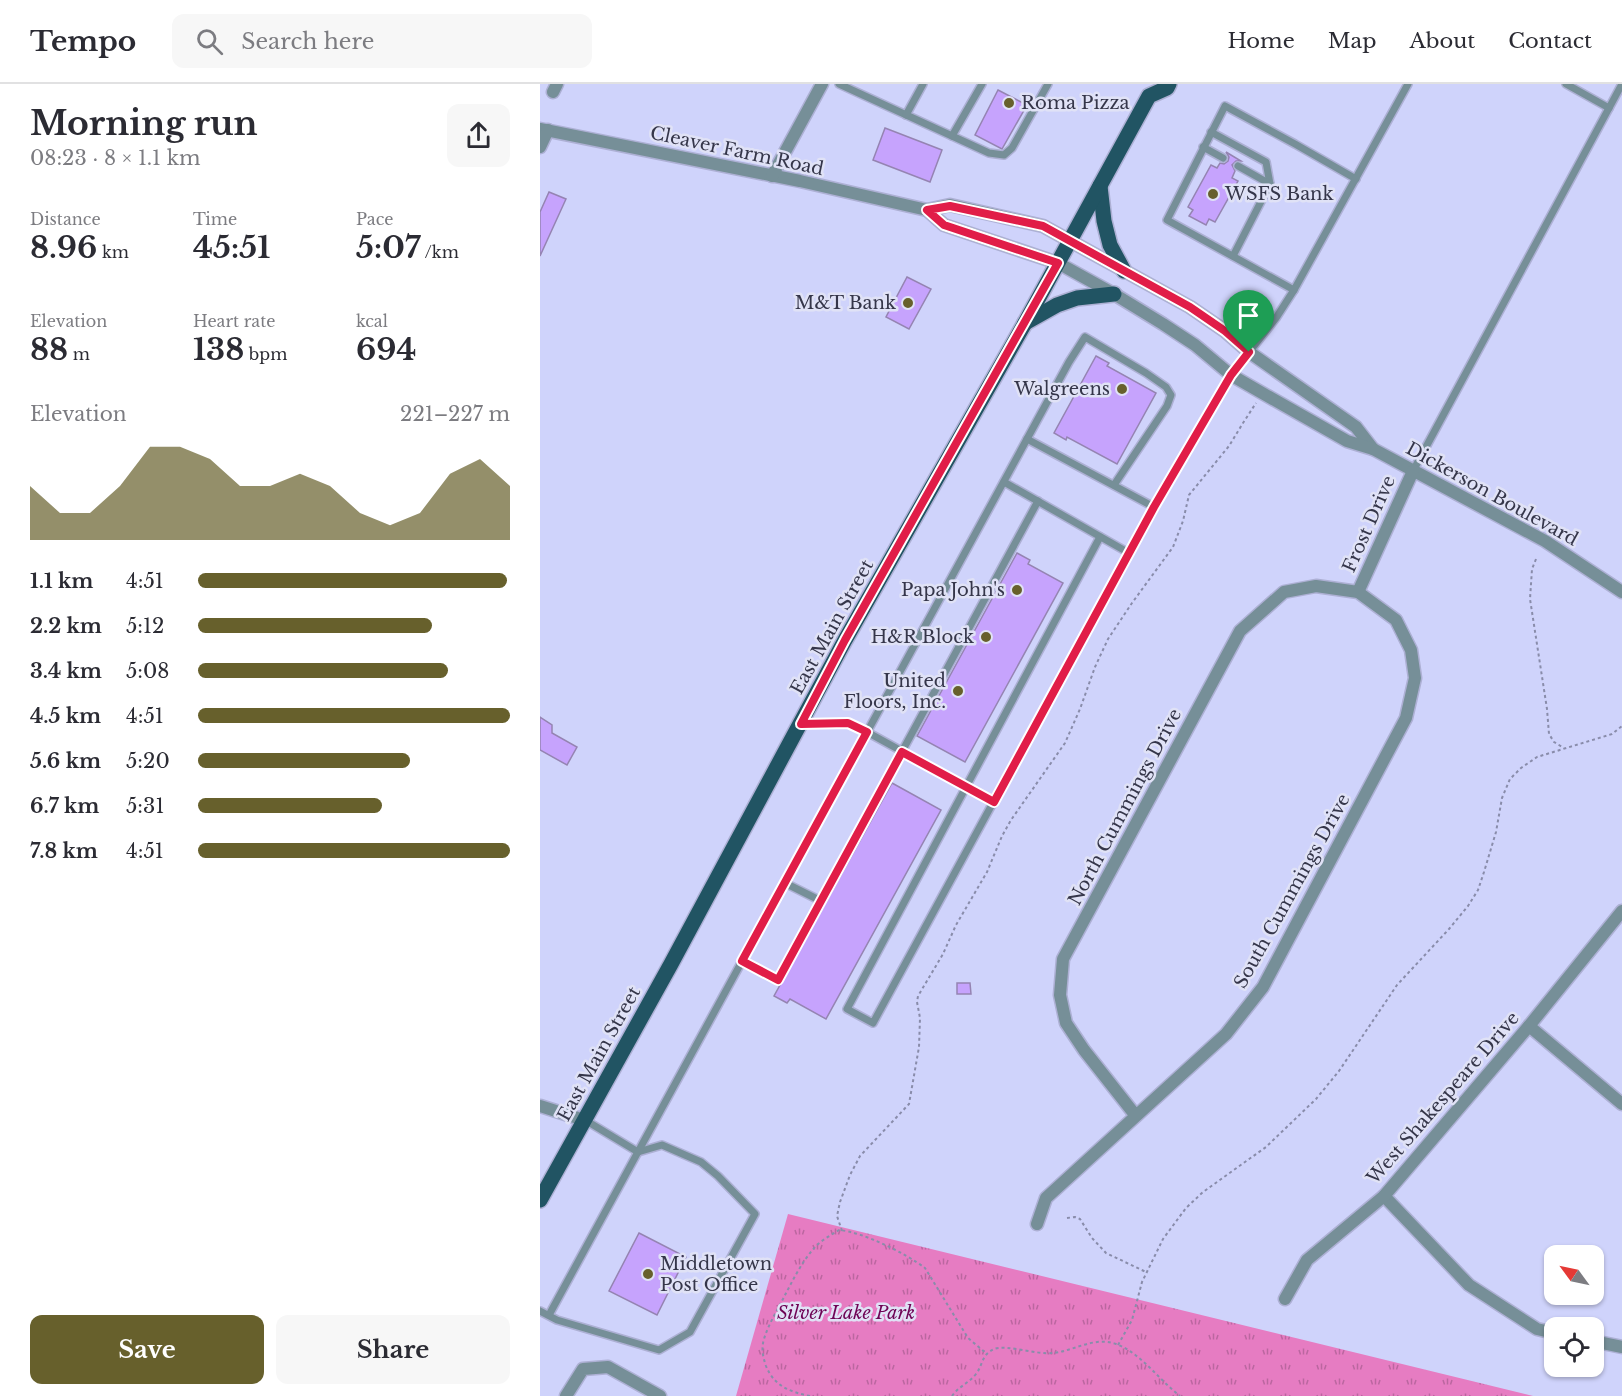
<!DOCTYPE html>
<html lang="en">
<head>
<meta charset="utf-8">
<style>
  body { margin:0; font-family:"Libre Baskerville",serif; background:#f7f7f7; color:#2b2b33; height:100vh; display:flex; flex-direction:column; font-size:22px; white-space:nowrap }
  * { box-sizing:border-box; margin:0 }
  p { font-size:20px; color:#7c7c81 }
  .icon { flex:none; width:33px; height:33px; fill:none; stroke:currentColor; stroke-width:2; stroke-linecap:round; stroke-linejoin:round }
  .map { position:relative; flex:1; overflow:hidden }
  .side { display:flex; flex-direction:column; background:#fff; width:540px }
  .side>* { flex:none }
  .needle { width:39px; rotate:303deg }
  .tools { position:absolute; left:1004px; top:1161px; display:grid; gap:12px }
  .tools a { display:grid; place-items:center; width:60px; height:60px; border-radius:12px; background:#fff; box-shadow:0 2px 4px #0004; font-size:30px }
  .pin { position:absolute; display:grid; place-items:center; width:51px; height:51px; color:#fff; margin:-62px -26px; border-radius:50% 50% 50% 0; rotate:-45deg; box-shadow:0 0 6px #0007 }
  .pin .icon { rotate:45deg }
  .round { display:grid; place-items:center; flex:none; width:63px; height:63px; border-radius:12px; background:#f7f7f7 }
  .headline { display:flex; align-items:center; justify-content:space-between; height:102px; padding:0 30px }
  h1 { font-size:33px; font-weight:700; line-height:45px }
  .metrics { display:grid; grid-template-columns:repeat(3,1fr); gap:9px; height:102px; padding:6px 30px }
  .metrics div { display:grid; align-content:center }
  .metrics b { font-size:30px; font-weight:700 }
  .metrics small { font-size:16px; font-weight:400 }
  .metrics p { font-size:16px }
  .chart { height:168px; padding:12px 30px }
  .chart p { display:flex; justify-content:space-between }
  .chart svg { width:100%; height:108px; margin-top:6px; fill:#67602c; opacity:.7 }
  .action { display:flex; gap:12px; margin-top:auto; padding:12px 30px }
  .action a { flex:1; height:69px; border-radius:12px; background:#67602c; color:#fff; font-size:24px; font-weight:700; line-height:69px; text-align:center }
  .action a+a { background:#f7f7f7; color:#2b2b33 }
  ul { padding:0 30px; list-style:none; font-size:20px }
  li { display:grid; grid-template-columns:96px 72px 1fr; align-items:center; height:45px }
  li i { height:15px; border-radius:8px; background:#67602c }
  header { display:flex; align-items:center; gap:36px; box-sizing:border-box; height:84px; padding:0 30px; background:#fff; border-bottom:2px solid #e1e1e2 }
  header strong { font-size:28px }
  nav { display:flex; gap:33px; margin-inline-start:auto; font-size:21px }
  .search { width:420px; height:54px; background:#f7f7f7; display:flex; align-items:center; gap:15px; box-sizing:border-box; padding:0 21px; border-radius:12px; color:#7c7c81; font-size:22px }
  main { display:flex; flex:1; min-height:0 }
  .map>svg:first-child { display:block }
  .park { fill:url(#park-tufts) }
  .building { fill:#c6a3fd; stroke:#9584b2; stroke-width:1.5 }
  .lines { fill:none; stroke-linecap:round; stroke-linejoin:round }
  .lane-casing { stroke:#adb0d4; stroke-width:10 }
  .street-casing { stroke:#adb0d4; stroke-width:15 }
  .primary-casing { stroke:#adb0d4; stroke-width:18 }
  .path { stroke:#898caa; stroke-width:2; stroke-dasharray:3 3; stroke-linecap:butt }
  .lane { stroke:#768f98; stroke-width:7 }
  .street { stroke:#768f98; stroke-width:12 }
  .primary { stroke:#215463; stroke-width:15 }
  .route-casing { stroke:#fff; stroke-width:12 }
  .route { stroke:#e11d48; stroke-width:8 }
  .poi-dot { fill:#67602c; stroke:#e0e2f6; stroke-width:2 }
  .labels { text-anchor:middle; stroke-width:5; stroke-linejoin:round; paint-order:stroke }
  .poi-label { font-size:18px; fill:#35364a; stroke:#e0e2f6; text-anchor:end }
  .street-label { font-size:18px; fill:#35364a; stroke:#e0e2f6 }
  .park-label { font-size:18px; font-style:italic; fill:#6e0355; stroke:#e0e2f6 }
</style>
</head>
<body>
<header>
<strong>Tempo</strong>
<div class="search"><svg class="icon" aria-label="search" viewBox="0 0 24 24"><circle cx="10" cy="10" r="6"/><path d="M15 15l6 6"/></svg>Search here</div>
<nav><a>Home</a><a>Map</a><a>About</a><a>Contact</a></nav>
</header>
<main>
<section class="side">
<div class="headline"><div><h1>Morning run</h1><p>08:23 · 8 × 1.1 km</p></div><a class="round"><svg class="icon" aria-label="share" viewBox="0 0 24 24"><path d="M12 15V3M7 8l5-5 5 5M5 13v7h14v-7"/></svg></a></div>
<div class="metrics">
<div><p>Distance</p><b>8.96<small> km</small></b></div>
<div><p>Time</p><b>45:51</b></div>
<div><p>Pace</p><b>5:07<small> /km</small></b></div>
</div>
<div class="metrics">
<div><p>Elevation</p><b>88<small> m</small></b></div>
<div><p>Heart rate</p><b>138<small> bpm</small></b></div>
<div><p>kcal</p><b>694</b></div>
</div>
<div class="chart"><p><span>Elevation</span>221–227 m</p>
<svg viewBox="0 0 160 44" preserveAspectRatio="none"><path d="M0 44V22L10 33L20 33L30 22L40 6L50 6L60 11L70 22L80 22L90 17L100 22L110 33L120 38L130 33L140 17L150 11L160 22V44z"/></svg>
</div>
<ul>
<li><b>1.1 km</b>4:51<i style="width:99%"></i></li>
<li><b>2.2 km</b>5:12<i style="width:75%"></i></li>
<li><b>3.4 km</b>5:08<i style="width:80%"></i></li>
<li><b>4.5 km</b>4:51<i style="width:100%"></i></li>
<li><b>5.6 km</b>5:20<i style="width:68%"></i></li>
<li><b>6.7 km</b>5:31<i style="width:59%"></i></li>
<li><b>7.8 km</b>4:51<i style="width:100%"></i></li>
</ul>
<div class="action"><a>Save</a><a>Share</a></div>
</section>
<div class="map">
<svg width="1082" height="1312" viewBox="0 0 1082 1312">
  <defs>
    <pattern id="park-tufts" width="24" height="20" patternUnits="userSpaceOnUse" patternTransform="scale(1.5)"><rect width="24" height="20" fill="#e67cc2"/><path d="M3 7l-1-3M5 7V3M7 7l1-3M15 17l-1-3M17 17v-4M19 17l1-3" fill="none" stroke="#bb66a0"/></pattern>
  </defs>
  <rect width="100%" height="100%" fill="#cfd3fb"/>
  <path class="park" d="M248 1130 993 1312H196Z"/>
  <g class="building">
    <path d="M458 6 487 21 462 65 435 51Z"/>
    <path d="M345 44 402 66 390 98 333 76Z"/>
    <path d="M686 68 701 77H696L692 81 695 87 692 94 698 97 675 138 669 135 666 141 649 132 653 126 648 123 671 81 677 84 680 79 684 80 688 77 689 73Z"/>
    <path d="M9 108 26 115 0 172V128Z"/>
    <path d="M367 193 391 205 369 245 346 233Z"/>
    <path d="M556 272 569 279 567 282 616 309 577 380 527 353 526 356 514 349Z"/>
    <path d="M477 469 490 476 488 480 523 499 425 678 377 652Z"/>
    <path d="M0 633 12 641V649L37 663 27 681 0 666Z"/>
    <path d="M352 699 401 726 286 935 250 915 247 919 234 912Z"/>
    <path d="M417 899H430L431 910H417Z"/>
    <path d="M99 1149 146 1173 117 1231 69 1207Z"/>
  </g>
  <g class="lines">
    <g class="lane-casing">
      <g id="lane">
        <path d="M299 0 449 69 464 71 472 64 508 0"/>
        <path d="M1026 0 1069 24"/>
        <path d="M366 31 383 0"/>
        <path d="M671 48 726 78 730 100 693 172"/>
        <path d="M412 52 442 0"/>
        <path d="M663 63 683 74"/>
        <path d="M698 82 730 100"/>
        <path d="M754 206 627 136 685 22 755 60 816 95"/>
        <path d="M487 355 614 423"/>
        <path d="M873 387 1082 0"/>
        <path d="M464 398 589 469"/>
        <path d="M560 453 307 925 333 939 614 423 691 291 736 234 754 206 868 0"/>
        <path d="M261 640 307 639 327 648 454 718"/>
        <path d="M245 799 281 817"/>
        <path d="M203 877 238 896 498 417"/>
        <path d="M0 1227 17 1236 119 1266 150 1248 215 1130 178 1092 161 1078 122 1061 98 1068 45 1036"/>
        <path d="M9 1231 529 278 545 253 606 289 626 303 631 311 627 322 574 401"/>
      </g>
    </g>
    <g class="street-casing">
      <g id="street">
        <path d="M13 8 17 0"/>
        <path d="M0 45 260 97 387 126 410 121 503 142 650 223 685 247 709 268 816 343 833 365"/>
        <path d="M0 63 8 46"/>
        <path d="M232 92 282 0"/>
        <path d="M387 126 404 141 518 179 574 210 623 240 655 261 691 291 731 314 807 357 833 365 1005 457 1082 508"/>
        <path d="M818 508 873 387"/>
        <path d="M989 942 1082 1020"/>
        <path d="M0 1022 44 1036"/>
        <path d="M844 1112 929 1201 997 1245 1014 1249"/>
        <path d="M497 1140 506 1114 686 950 723 903 866 634 875 594 871 566 856 536 818 508 776 502 744 508 700 547 523 875 520 911 526 939 544 966 596 1032"/>
        <path d="M745 1215 767 1176 844 1112 989 942 1082 827"/>
        <path d="M1053 1257 1082 1263"/>
        <path d="M26 1312 43 1285 68 1283 120 1312"/>
      </g>
    </g>
    <g class="primary-casing">
      <g id="primary">
        <path d="M560 102 564 137 570 161 584 187"/>
        <path d="M485 239 517 221 537 214 574 210"/>
        <path d="M0 1116 131 880 305 556 485 239 609 12 627 4 629 0"/>
      </g>
    </g>
    <g class="path">
      <path d="M996 475 992 485 990 515 1007 625 1009 650 1014 658 1024 664"/>
      <path d="M527 1134 535 1133 540 1135 552 1154 566 1169 606 1188"/>
      <path d="M302 1147 297 1132 300 1118 310 1091 320 1072 369 1020 379 963 380 934 377 918 378 912 403 870 416 841 447 788 462 752 471 736 525 659 540 625 555 583 568 555 592 519 633 463 643 437 649 411 689 362 703 339 716 319"/>
      <path d="M578 1261 592 1236 602 1198 623 1155 646 1124 663 1108 726 1063 776 1015 799 987 857 901 909 845 928 822 938 806 944 788 956 748 962 714 970 695 981 684 997 673 1072 650 1082 642"/>
      <path d="M270 1312C250 1308 234 1302 226 1282 223 1273 221 1265 224 1255 228 1241 237 1227 244 1213 253 1196 262 1177 276 1162 282 1156 291 1151 299 1146 323 1148 365 1169 385 1184L428 1254 447 1270"/>
      <path d="M412 1312C418 1303 429 1299 436 1290 443 1281 441 1271 454 1265 467 1260 496 1271 513 1269 534 1267 554 1252 576 1260 601 1269 619 1296 640 1312"/>
    </g>
    <use href="#lane" class="lane"/>
    <use href="#street" class="street"/>
    <use href="#primary" class="primary"/>
  </g>
  <g class="lines">
    <g class="route-casing">
      <path id="route" d="M410 122 503 142 650 223 685 247 709 268 691 291 614 423 454 718 362 668 238 896 202 877 327 648 308 639 261 640 305 556 518 179 404 141 387 126Z"/>
    </g>
    <use href="#route" class="route"/>
  </g>
  <g class="poi-dot">
    <circle cx="469" cy="19" r="6"/>
    <circle cx="673" cy="110" r="6"/>
    <circle cx="368" cy="219" r="6"/>
    <circle cx="582" cy="305" r="6"/>
    <circle cx="477" cy="506" r="6"/>
    <circle cx="446" cy="553" r="6"/>
    <circle cx="418" cy="607" r="6"/>
    <circle cx="108" cy="1190" r="6"/>
  </g>
  <g class="labels">
    <g class="poi-label">
      <text x="481" y="25" text-anchor="start">Roma Pizza</text>
      <text x="685" y="116" text-anchor="start">WSFS Bank</text>
      <text x="356" y="225">M&amp;T Bank</text>
      <text x="570" y="311">Walgreens</text>
      <text x="465" y="512">Papa John's</text>
      <text x="434" y="559">H&amp;R Block</text>
      <text x="406" y="603">United<tspan x="406" dy="21">Floors, Inc.</tspan></text>
      <text x="120" y="1186" text-anchor="start">Middletown<tspan x="120" dy="21">Post Office</tspan></text>
    </g>
    <g class="street-label">
      <text transform="translate(197 67) rotate(12)" y="6">Cleaver Farm Road</text>
      <text transform="translate(952 410) rotate(29)" y="6">Dickerson Boulevard</text>
      <text transform="translate(829 440) rotate(-66)" y="6">Frost Drive</text>
      <text transform="translate(292 543) rotate(-61)" y="6">East Main Street</text>
      <text transform="translate(585 723) rotate(-62)" y="6">North Cummings Drive</text>
      <text transform="translate(752 807) rotate(-61)" y="6">South Cummings Drive</text>
      <text transform="translate(59 970) rotate(-61)" y="6">East Main Street</text>
      <text transform="translate(903 1014) rotate(-49)" y="6">West Shakespeare Drive</text>
    </g>
    <g class="park-label">
      <text x="306" y="1235">Silver Lake Park</text>
    </g>
  </g>
</svg>
<div class="tools">
<a><svg class="needle" viewBox="-14 -14 28 28"><path d="M0-13l5 13h-10z" fill="#e53935"/><path d="M0 13l5-13h-10z" fill="#7c7c81"/></svg></a>
<a><svg class="icon" aria-label="locate" viewBox="0 0 24 24"><circle cx="12" cy="12" r="6"/><path d="M12 2v4M12 18v4M2 12h4M18 12h4"/></svg></a>
</div>
<div class="pin" style="left:709px;top:268px;background:#1e9e55"><svg class="icon" aria-label="arrive" viewBox="0 0 24 24"><path d="M6 21V4h12l-3 4 3 4H6"/></svg></div>
</div>
</main>
</body>
</html>
